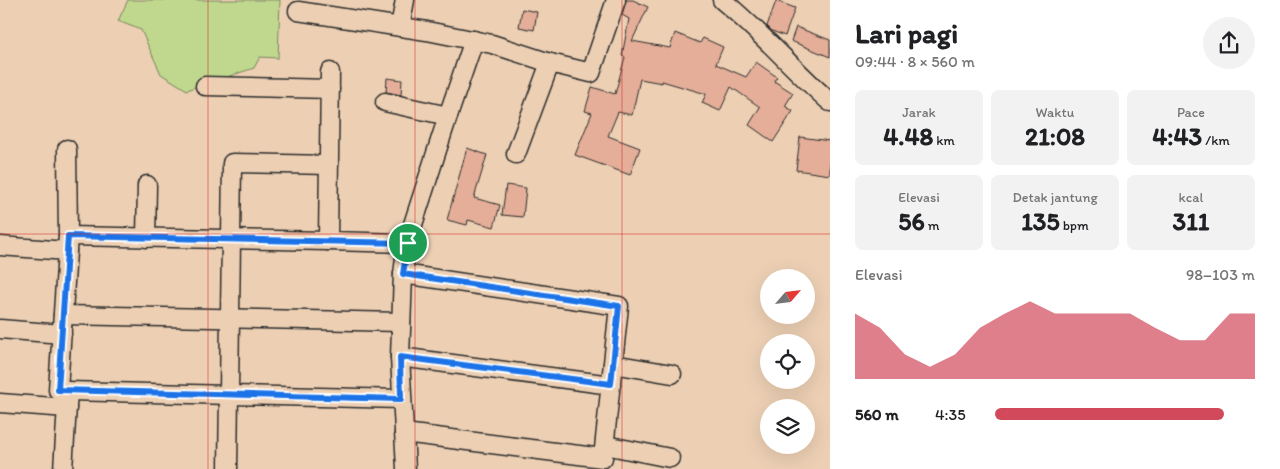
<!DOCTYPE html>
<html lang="id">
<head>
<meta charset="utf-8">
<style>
  body { margin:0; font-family:Itim,sans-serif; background:#f2f2f2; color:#202124; height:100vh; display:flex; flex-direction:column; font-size:19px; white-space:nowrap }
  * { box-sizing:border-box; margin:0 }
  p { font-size:16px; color:#757577 }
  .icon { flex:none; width:28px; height:28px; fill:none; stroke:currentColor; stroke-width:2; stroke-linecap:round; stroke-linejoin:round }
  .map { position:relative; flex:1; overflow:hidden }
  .panel { display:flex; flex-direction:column; background:#fff; width:450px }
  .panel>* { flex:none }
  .needle { width:32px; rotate:62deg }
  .controls { position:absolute; left:760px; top:269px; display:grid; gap:10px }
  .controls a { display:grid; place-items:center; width:55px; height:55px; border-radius:50%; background:#fff; box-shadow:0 5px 20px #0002; font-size:25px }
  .pin { position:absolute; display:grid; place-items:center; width:42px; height:42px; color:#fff; margin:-21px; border:2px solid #fff; border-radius:50%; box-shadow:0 1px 5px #0007 }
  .round { display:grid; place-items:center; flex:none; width:52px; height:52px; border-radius:26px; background:#f2f2f2 }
  .overview { display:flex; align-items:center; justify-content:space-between; height:85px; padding:0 25px }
  h1 { font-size:28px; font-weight:700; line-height:38px }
  .metrics { display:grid; grid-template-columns:repeat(3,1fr); gap:8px; height:85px; padding:5px 25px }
  .metrics div { display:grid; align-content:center; border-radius:8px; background:#f2f2f2; text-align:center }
  .metrics b { font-size:25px; font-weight:700 }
  .metrics small { font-size:14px; font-weight:400 }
  .metrics p { font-size:14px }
  .chart { height:140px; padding:10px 25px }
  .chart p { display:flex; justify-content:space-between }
  .chart svg { width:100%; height:90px; margin-top:5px; fill:#d1495b; opacity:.7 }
  ul { padding:0 25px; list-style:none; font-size:16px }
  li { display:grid; grid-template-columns:80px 60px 1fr; align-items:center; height:38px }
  li i { height:12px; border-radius:6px; background:#d1495b }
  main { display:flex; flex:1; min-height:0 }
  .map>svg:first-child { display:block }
  .green { fill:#c0d88e; stroke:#76825c }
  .building { fill:#e4ae99; stroke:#2b2b2b }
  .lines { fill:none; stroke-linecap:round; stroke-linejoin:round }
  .street-casing { stroke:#2b2b2b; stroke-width:21 }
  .street { stroke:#edd0b4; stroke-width:18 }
  .route-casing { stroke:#fff; stroke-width:10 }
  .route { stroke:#1a73e8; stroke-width:6 }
  .grid { fill:none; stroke:#d62828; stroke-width:1; stroke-opacity:0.55 }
</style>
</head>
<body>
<main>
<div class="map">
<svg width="830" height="469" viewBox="0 0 830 469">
  <rect width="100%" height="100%" fill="#edd0b4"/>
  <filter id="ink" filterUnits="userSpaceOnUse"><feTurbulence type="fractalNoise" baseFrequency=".02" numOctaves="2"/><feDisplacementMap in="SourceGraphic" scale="10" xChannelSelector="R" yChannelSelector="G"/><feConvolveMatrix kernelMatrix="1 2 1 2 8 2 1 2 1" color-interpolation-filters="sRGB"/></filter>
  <g filter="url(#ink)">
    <path class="green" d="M128 0H280L278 58 260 57 254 68 187 90 161 74 141 30 118 21Z"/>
    <g class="building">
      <path d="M626 0H633L648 7 632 41 670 48 675 33 700 43 703 38 723 47 716 64 746 77 756 62 777 77 774 81 793 93 785 106 793 111 773 142 749 125 760 107 731 87 720 111 702 103 706 94 662 81V83L640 79 632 115 618 112 608 136 640 148 630 175 575 155 592 113 585 111 592 87 615 94 625 57 622 56 629 19 622 15Z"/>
      <path d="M776 1 795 8 785 36 772 31 767 26Z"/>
      <path d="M522 9 537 12 534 30 519 27Z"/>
      <path d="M796 27 830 40V57L791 41Z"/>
      <path d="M387 78 402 80 401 95 386 92Z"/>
      <path d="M800 137 830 141V175L796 170Z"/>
      <path d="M467 148 487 155 474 198 500 205 494 227 468 220 467 225 447 220Z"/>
      <path d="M506 185 526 188 523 217 502 215Z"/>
    </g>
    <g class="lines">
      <g class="street-casing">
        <g id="street">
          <path d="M722 0C760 31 793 69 830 102"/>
          <path d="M298 11 427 31 492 44 550 63 591 73 616 0"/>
          <path d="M400 27 405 0"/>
          <path d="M330 72 328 241 407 243"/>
          <path d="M205 86 330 89"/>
          <path d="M385 102 448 116"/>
          <path d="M516 154 550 63"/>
          <path d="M68 236 328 241"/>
          <path d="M146 238 147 185"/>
          <path d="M0 246 67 251"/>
          <path d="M403 274 619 306 603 458 404 433"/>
          <path d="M63 315 401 322"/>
          <path d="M0 329 62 334"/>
          <path d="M400 357 611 385"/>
          <path d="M613 364 672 374"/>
          <path d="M68 391 401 399"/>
          <path d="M0 403 67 408"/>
          <path d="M605 445 670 458"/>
          <path d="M63 469 68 391 58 390 68 236 67 149"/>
          <path d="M228 469 232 163 329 165"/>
          <path d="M406 469 400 357 403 274 407 243 448 116 474 40"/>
        </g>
      </g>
      <use href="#street" class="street"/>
    </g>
  </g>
  <g class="lines" filter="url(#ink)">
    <g class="route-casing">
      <path id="route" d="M68 236 408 243 403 274 619 306 611 384 400 357 401 399 58 390Z"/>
    </g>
    <use href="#route" class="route"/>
  </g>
  <path class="grid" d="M208 0V469M415 0V469M622 0V469M0 234H830"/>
</svg>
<div class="controls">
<a><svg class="needle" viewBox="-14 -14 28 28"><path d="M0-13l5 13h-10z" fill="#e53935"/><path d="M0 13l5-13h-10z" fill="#757577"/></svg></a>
<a><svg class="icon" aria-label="locate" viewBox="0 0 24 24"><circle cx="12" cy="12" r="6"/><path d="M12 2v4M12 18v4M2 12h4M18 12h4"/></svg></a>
<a><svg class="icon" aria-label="layers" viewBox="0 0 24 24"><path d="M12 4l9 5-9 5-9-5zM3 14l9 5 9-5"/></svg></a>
</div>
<div class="pin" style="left:408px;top:243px;background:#1e9e55"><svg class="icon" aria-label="arrive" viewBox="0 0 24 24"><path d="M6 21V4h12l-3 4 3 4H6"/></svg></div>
</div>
<section class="panel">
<div class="overview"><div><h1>Lari pagi</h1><p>09:44 · 8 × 560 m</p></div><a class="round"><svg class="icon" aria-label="share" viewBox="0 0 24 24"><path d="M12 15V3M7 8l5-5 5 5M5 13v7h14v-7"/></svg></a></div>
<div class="metrics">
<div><p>Jarak</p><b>4.48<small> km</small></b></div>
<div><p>Waktu</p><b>21:08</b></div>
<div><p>Pace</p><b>4:43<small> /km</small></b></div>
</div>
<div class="metrics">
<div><p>Elevasi</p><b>56<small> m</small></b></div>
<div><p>Detak jantung</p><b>135<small> bpm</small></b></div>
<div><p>kcal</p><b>311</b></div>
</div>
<div class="chart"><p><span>Elevasi</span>98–103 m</p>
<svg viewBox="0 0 160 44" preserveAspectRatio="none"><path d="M0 44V12L10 19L20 32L30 38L40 32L50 19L60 12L70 6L80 12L90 12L100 12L110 12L120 19L130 25L140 25L150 12L160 12V44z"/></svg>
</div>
<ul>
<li><b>560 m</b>4:35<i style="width:88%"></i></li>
</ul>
</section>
</main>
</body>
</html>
